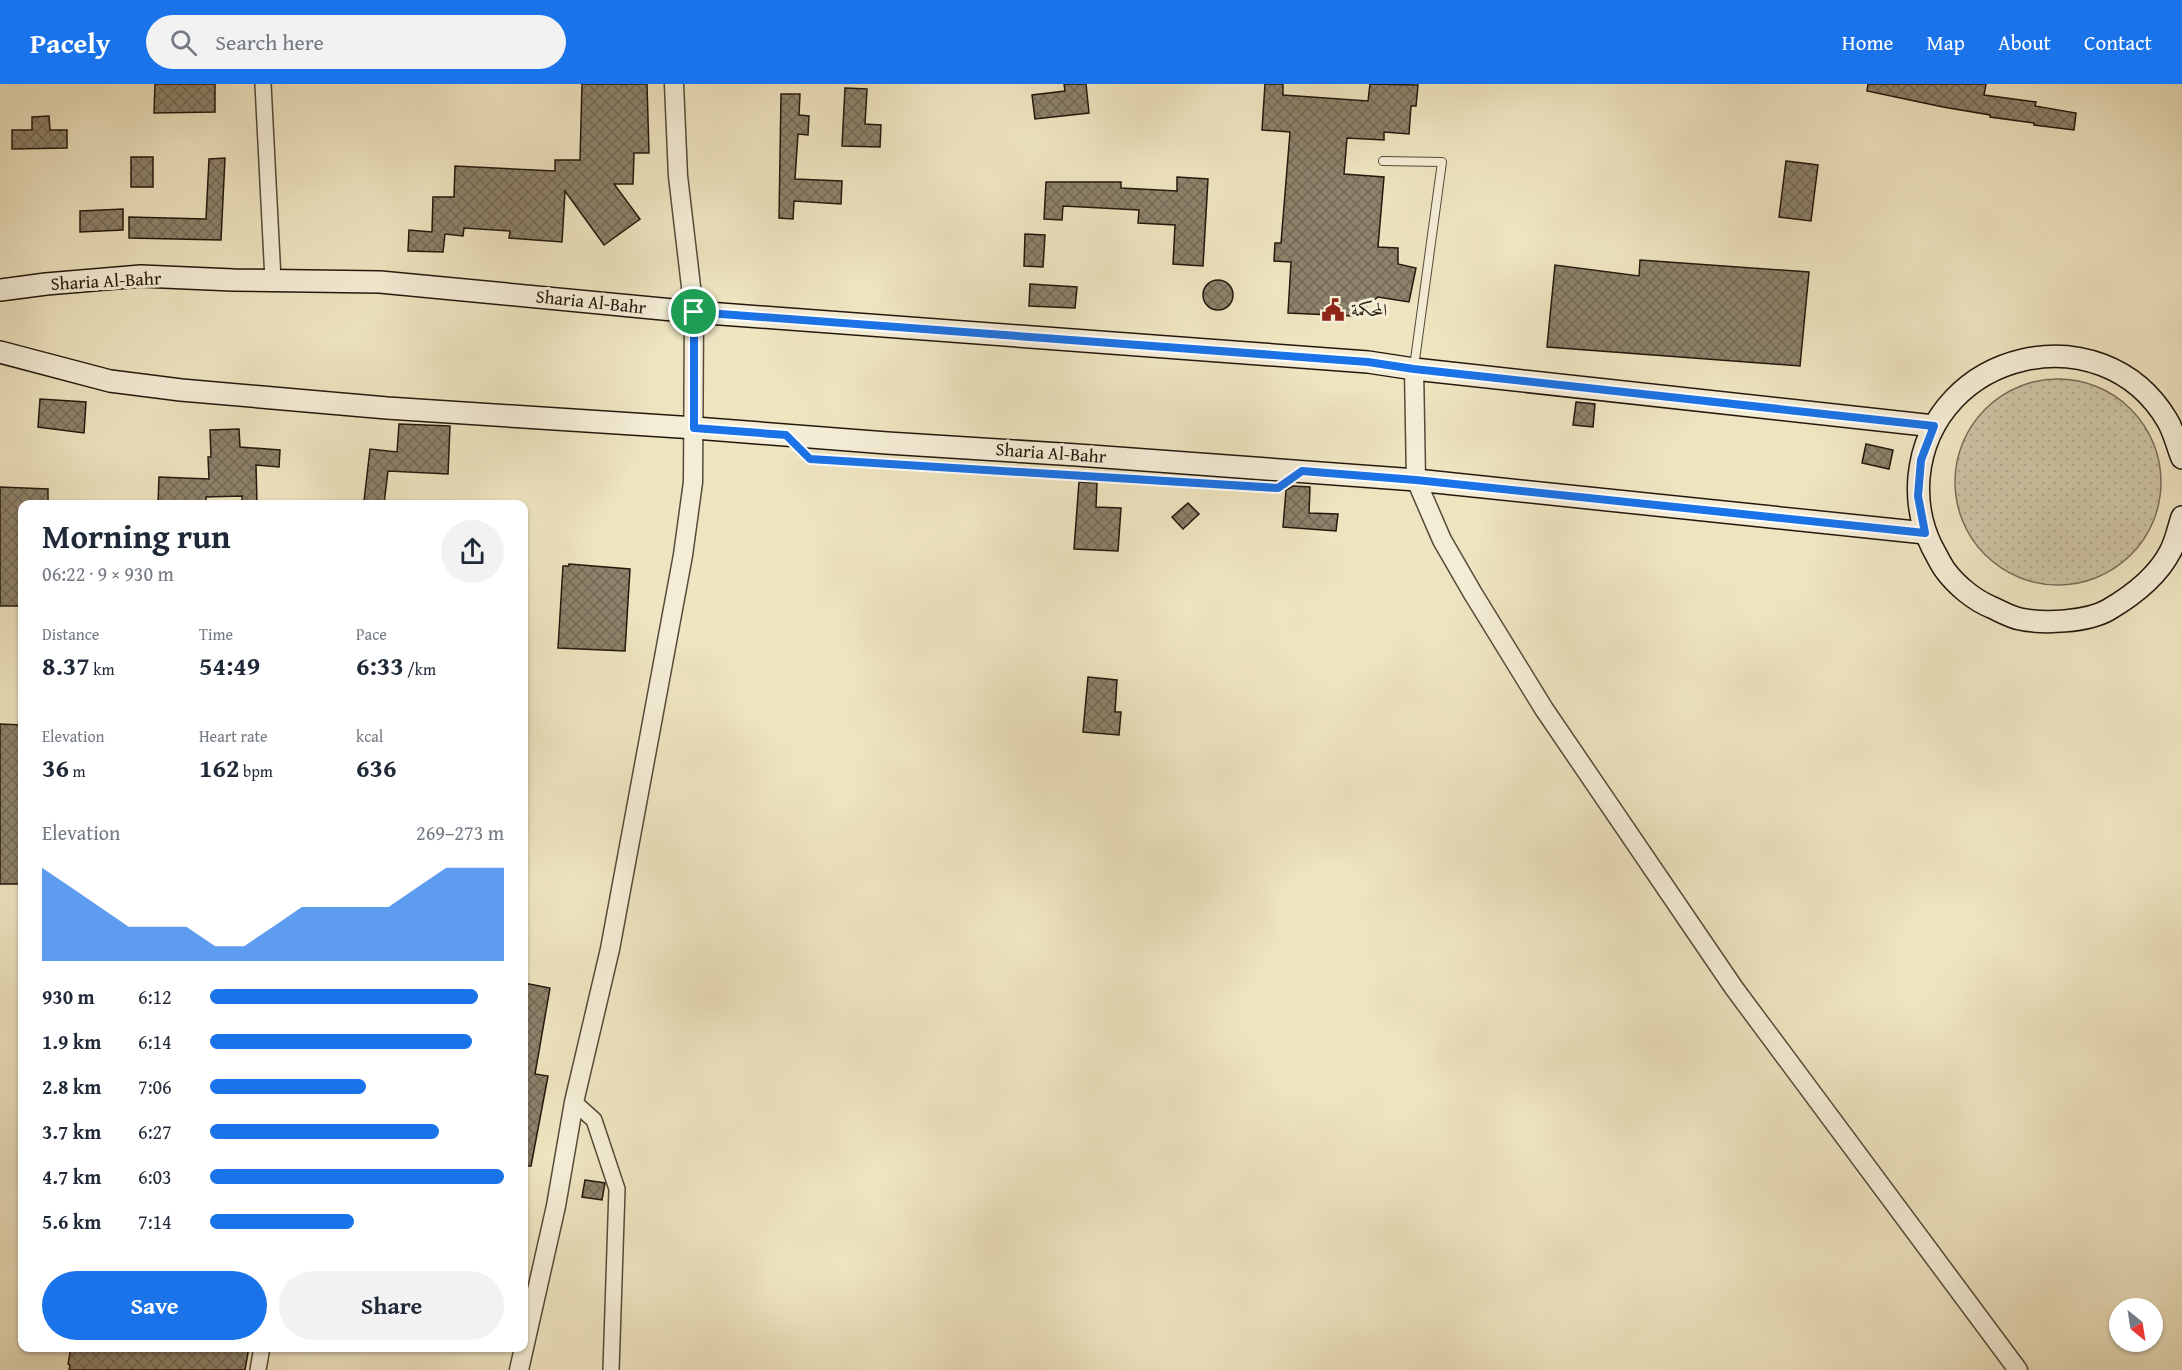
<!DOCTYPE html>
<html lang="en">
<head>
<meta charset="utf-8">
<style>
  body { margin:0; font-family:"Gentium Book Plus",Amiri,serif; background:#f2f2f3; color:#1f2937; height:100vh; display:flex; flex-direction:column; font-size:22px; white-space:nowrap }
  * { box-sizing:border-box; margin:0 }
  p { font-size:20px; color:#747a83 }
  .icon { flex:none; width:33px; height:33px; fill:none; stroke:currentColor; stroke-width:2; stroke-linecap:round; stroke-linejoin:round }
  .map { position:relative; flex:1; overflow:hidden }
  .drawer { position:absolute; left:18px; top:416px; width:510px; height:852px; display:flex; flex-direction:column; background:#fff; border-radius:12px; box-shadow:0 2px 4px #0004 }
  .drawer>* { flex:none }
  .needle { width:39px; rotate:150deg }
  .fabs { position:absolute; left:2109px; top:1214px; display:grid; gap:12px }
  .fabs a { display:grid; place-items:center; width:54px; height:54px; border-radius:50%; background:#fff; box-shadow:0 2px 4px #0004; font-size:30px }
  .pin { position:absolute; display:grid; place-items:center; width:51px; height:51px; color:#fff; margin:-26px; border:3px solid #fff; border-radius:50%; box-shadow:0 2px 6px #0007 }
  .round { display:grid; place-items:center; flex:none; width:63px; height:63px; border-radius:32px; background:#f2f2f3 }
  .headline { display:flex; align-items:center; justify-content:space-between; height:102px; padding:0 24px }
  h1 { font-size:33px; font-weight:600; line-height:45px }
  .stats { display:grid; grid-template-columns:repeat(3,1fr); gap:9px; height:102px; padding:6px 24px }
  .stats div { display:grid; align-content:center }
  .stats b { font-size:26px; font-weight:600 }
  .stats small { font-size:16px; font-weight:400 }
  .stats p { font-size:16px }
  .chart { height:168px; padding:12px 24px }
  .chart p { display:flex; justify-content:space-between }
  .chart svg { width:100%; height:108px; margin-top:6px; fill:#1a73e8; opacity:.7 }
  .button { display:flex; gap:12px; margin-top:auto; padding:12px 24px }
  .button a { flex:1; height:69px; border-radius:36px; background:#1a73e8; color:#fff; font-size:24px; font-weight:600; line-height:69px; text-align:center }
  .button a+a { background:#f2f2f3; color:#1f2937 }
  ul { padding:0 24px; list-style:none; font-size:20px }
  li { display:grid; grid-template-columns:96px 72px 1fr; align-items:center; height:45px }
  li i { height:15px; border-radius:8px; background:#1a73e8 }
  header { display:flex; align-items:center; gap:36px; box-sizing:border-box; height:84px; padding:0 30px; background:#1a73e8; color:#fff }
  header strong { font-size:28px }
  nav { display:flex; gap:33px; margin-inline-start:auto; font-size:21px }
  .search { width:420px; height:54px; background:#f2f2f3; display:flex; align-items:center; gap:15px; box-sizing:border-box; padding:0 21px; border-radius:33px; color:#747a83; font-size:22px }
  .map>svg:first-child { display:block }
  .garden { fill:url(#garden-dots); stroke:#786c58; stroke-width:1.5 }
  .building { fill:url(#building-cross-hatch); stroke:#24180d; stroke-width:1.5 }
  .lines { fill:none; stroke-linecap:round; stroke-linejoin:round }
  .service-casing { stroke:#564b3a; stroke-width:10 }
  .minor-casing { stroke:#564b3a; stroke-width:18 }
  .tertiary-casing { stroke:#564b3a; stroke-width:21 }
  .secondary-casing { stroke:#24180d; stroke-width:24 }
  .service { stroke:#f4edd6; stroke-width:8 }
  .minor { stroke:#f4edd6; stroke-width:15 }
  .tertiary { stroke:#f4edd6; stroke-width:18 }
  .secondary { stroke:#f4edd6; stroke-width:21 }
  .route-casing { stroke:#fff; stroke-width:12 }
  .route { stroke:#1a73e8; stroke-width:8 }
  .labels { text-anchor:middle; stroke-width:6; stroke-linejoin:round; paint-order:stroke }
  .street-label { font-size:18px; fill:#24180d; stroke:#f4edd6 }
  .poi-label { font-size:18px; fill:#24180d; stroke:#f4edd6; text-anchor:start }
</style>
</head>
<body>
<header>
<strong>Pacely</strong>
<div class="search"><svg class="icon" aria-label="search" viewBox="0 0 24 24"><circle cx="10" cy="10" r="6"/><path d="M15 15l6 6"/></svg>Search here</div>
<nav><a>Home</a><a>Map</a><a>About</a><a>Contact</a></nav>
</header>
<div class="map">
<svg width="2182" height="1286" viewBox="0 0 2182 1286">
  <defs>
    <pattern id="garden-dots" width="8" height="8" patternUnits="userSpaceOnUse" patternTransform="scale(1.5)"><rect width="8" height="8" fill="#ccc1a2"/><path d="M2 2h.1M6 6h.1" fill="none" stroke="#afa58a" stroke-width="1.8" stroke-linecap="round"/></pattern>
    <pattern id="building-cross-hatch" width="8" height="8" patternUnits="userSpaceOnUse" patternTransform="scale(1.5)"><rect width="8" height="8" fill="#8d826a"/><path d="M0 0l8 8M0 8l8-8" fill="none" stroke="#736956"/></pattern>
  </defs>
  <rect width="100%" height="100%" fill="#eee4c0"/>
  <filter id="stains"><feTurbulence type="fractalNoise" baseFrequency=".00333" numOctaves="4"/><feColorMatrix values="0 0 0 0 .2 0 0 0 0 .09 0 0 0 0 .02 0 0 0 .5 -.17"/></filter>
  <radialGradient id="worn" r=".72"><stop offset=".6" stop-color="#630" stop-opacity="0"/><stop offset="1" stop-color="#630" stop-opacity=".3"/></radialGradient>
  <circle class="garden" cx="2058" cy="398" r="103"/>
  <g class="building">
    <path d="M155 0H215V28L154 29Z"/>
    <path d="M582 0H647L649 69H634L633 100H614L640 135 604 161 565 107 562 158 509 154 510 147 464 144 463 152 445 150 443 168 408 167 409 146 432 148 433 113H454L455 82 555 87V76H580Z"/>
    <path d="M1064 0H1086L1089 29 1035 35 1032 11 1065 7Z"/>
    <path d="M1265 0H1283V11L1368 17 1370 0 1418 1 1416 22H1411L1409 50 1384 48V56L1347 54 1344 90 1384 93 1378 163 1398 164V180L1416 184 1409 218 1378 213 1354 232 1288 229 1291 178 1274 177 1275 159H1281L1290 48 1262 46Z"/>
    <path d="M1868 0H1986L1984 11 2036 18 2035 22 2076 29 2074 46 2034 41V39L1990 33V31L1943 23 1867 7Z"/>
    <path d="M845 4 867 5 865 40 881 41 880 63 842 62Z"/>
    <path d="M781 10H800L799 31 809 32 808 51 798 50 795 95 842 97 841 120 794 117 793 135 779 134Z"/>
    <path d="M49 32 50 46H67V64L12 65V46H32V33Z"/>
    <rect x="131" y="73" width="22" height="30"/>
    <path d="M225 74 221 156 129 154V133L206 135 209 75Z"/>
    <path d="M1786 77 1818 81 1811 137 1779 133Z"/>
    <path d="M1177 93 1208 95 1203 182 1173 180 1175 141 1138 139 1139 126 1063 122 1062 136 1044 135 1046 98H1121V104L1177 107Z"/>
    <path d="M123 125V146L80 148V127Z"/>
    <path d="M1025 150 1045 151 1043 183 1024 182Z"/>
    <path d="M1640 176 1809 188 1800 282 1547 263 1555 181 1639 192Z"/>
    <circle cx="1218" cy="211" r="15"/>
    <path d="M1030 200 1077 203 1075 224 1029 222Z"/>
    <path d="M40 315 86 318 84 349 38 343Z"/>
    <path d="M1576 318 1595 320 1593 343 1573 341Z"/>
    <path d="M399 340 450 342 448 390 388 387 384 420 364 417 370 365 397 368Z"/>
    <path d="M239 345 240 363 280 366 279 383 256 381 257 418H242V412L206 413V420H158L159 393 209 395 208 373H211L210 346Z"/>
    <path d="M1866 360 1893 366 1889 385 1862 379Z"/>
    <path d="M1079 398 1097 399 1096 423 1121 424 1118 467 1074 465Z"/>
    <path d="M1293 402 1310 403 1309 429 1338 430 1336 447 1283 443 1286 406Z"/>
    <path d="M0 403 48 405V420H22V522H0Z"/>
    <path d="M1188 419 1199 430 1183 445 1172 433Z"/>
    <path d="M569 480 630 485 625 567 558 564 563 482H569Z"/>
    <path d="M1088 593 1117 596 1115 628H1121L1119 651 1083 648Z"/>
    <path d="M0 640 22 641V800H0Z"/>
    <path d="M524 899 550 904 535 990 548 992 531 1082H524Z"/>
    <path d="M585 1096 605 1099 602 1116 582 1113Z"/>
    <path d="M71 1263H249L245 1286H69L70 1281 68 1280Z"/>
  </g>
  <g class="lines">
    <g class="service-casing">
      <g id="service">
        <path d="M1383 77 1442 78 1414 283"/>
        <path d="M791 356 810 375 1279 404 1295 393"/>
      </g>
    </g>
    <g class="minor-casing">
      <g id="minor">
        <path d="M263 0 273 196"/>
        <path d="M574 1018 594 1036 617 1105 611 1286"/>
        <path d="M258 1286 262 1263"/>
      </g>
    </g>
    <g class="tertiary-casing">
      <g id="tertiary">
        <path d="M1414 285 1416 396 1442 456 1472 508 1544 625 1734 904 2018 1286"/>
        <path d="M519 1286 556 1122 574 1018 610 865 683 471 693 398 694 228 678 92 674 0"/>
      </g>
    </g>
    <g class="secondary-casing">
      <g id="secondary">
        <path d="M0 206 46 200 141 192 233 196 380 198 694 228 1368 278 1414 285 1934 342"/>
        <path d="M0 268 110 297 181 306 387 324 695 344 887 359 1077 371 1416 396 1925 449"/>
        <path d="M2182 374C2177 362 2174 347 2167 336 2102 227 1931 266 1919 393 1917 417 1921 441 1932 463 1936 470 1940 479 1945 486 1956 501 1974 516 1991 523 2000 527 2010 533 2020 535 2044 540 2087 538 2108 526 2132 512 2157 493 2170 468 2176 457 2178 445 2182 433"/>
      </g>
    </g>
    <use href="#service" class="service"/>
    <use href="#minor" class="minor"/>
    <use href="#tertiary" class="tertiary"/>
    <use href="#secondary" class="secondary"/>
  </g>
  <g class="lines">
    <g class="route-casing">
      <path id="route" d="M694 228 1368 278 1414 285 1934 342 1921 376 1918 412 1925 449 1416 396 1302 387 1278 404 810 375 786 351 694 344Z"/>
    </g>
    <use href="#route" class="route"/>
  </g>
  <defs>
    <g id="civic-bare" transform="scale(1.8)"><path d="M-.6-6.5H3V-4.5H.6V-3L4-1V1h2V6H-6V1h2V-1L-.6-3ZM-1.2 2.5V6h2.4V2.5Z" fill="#8f2418" stroke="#f4edd6" stroke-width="2.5" paint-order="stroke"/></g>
  </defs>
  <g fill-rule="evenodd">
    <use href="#civic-bare" x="1333" y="226"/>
  </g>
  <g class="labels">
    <g class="street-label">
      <text transform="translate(106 197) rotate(-3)" y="6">Sharia Al-Bahr</text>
      <text transform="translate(591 218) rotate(6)" y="6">Sharia Al-Bahr</text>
      <text transform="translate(1051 369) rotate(4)" y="6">Sharia Al-Bahr</text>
    </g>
    <g class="poi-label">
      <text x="1351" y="232">المحكمة</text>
    </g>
  </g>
  <rect width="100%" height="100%" filter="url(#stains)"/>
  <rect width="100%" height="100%" fill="url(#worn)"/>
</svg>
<div class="fabs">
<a><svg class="needle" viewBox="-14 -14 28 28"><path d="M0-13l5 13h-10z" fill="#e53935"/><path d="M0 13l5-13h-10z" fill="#747a83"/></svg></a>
</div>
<div class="pin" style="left:694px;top:228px;background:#1e9e55"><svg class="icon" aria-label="arrive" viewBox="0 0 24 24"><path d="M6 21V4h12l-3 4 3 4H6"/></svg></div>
<section class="drawer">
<div class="headline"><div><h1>Morning run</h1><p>06:22 · 9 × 930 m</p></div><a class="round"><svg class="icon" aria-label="share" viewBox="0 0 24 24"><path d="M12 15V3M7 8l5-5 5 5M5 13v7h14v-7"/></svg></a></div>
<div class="stats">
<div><p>Distance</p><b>8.37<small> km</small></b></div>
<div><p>Time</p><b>54:49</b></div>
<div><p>Pace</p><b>6:33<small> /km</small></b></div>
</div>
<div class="stats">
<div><p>Elevation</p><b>36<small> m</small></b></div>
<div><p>Heart rate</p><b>162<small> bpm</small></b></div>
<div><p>kcal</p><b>636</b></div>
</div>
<div class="chart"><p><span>Elevation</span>269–273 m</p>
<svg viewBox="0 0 160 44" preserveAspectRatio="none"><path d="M0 44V6L10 14L20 22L30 30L40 30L50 30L60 38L70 38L80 30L90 22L100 22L110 22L120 22L130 14L140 6L150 6L160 6V44z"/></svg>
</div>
<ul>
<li><b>930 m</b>6:12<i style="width:91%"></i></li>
<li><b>1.9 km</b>6:14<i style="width:89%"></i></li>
<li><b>2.8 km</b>7:06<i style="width:53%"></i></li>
<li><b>3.7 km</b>6:27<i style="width:78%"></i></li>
<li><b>4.7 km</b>6:03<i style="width:100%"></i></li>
<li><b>5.6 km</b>7:14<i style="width:49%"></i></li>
</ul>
<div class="button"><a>Save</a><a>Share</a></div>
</section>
</div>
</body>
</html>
